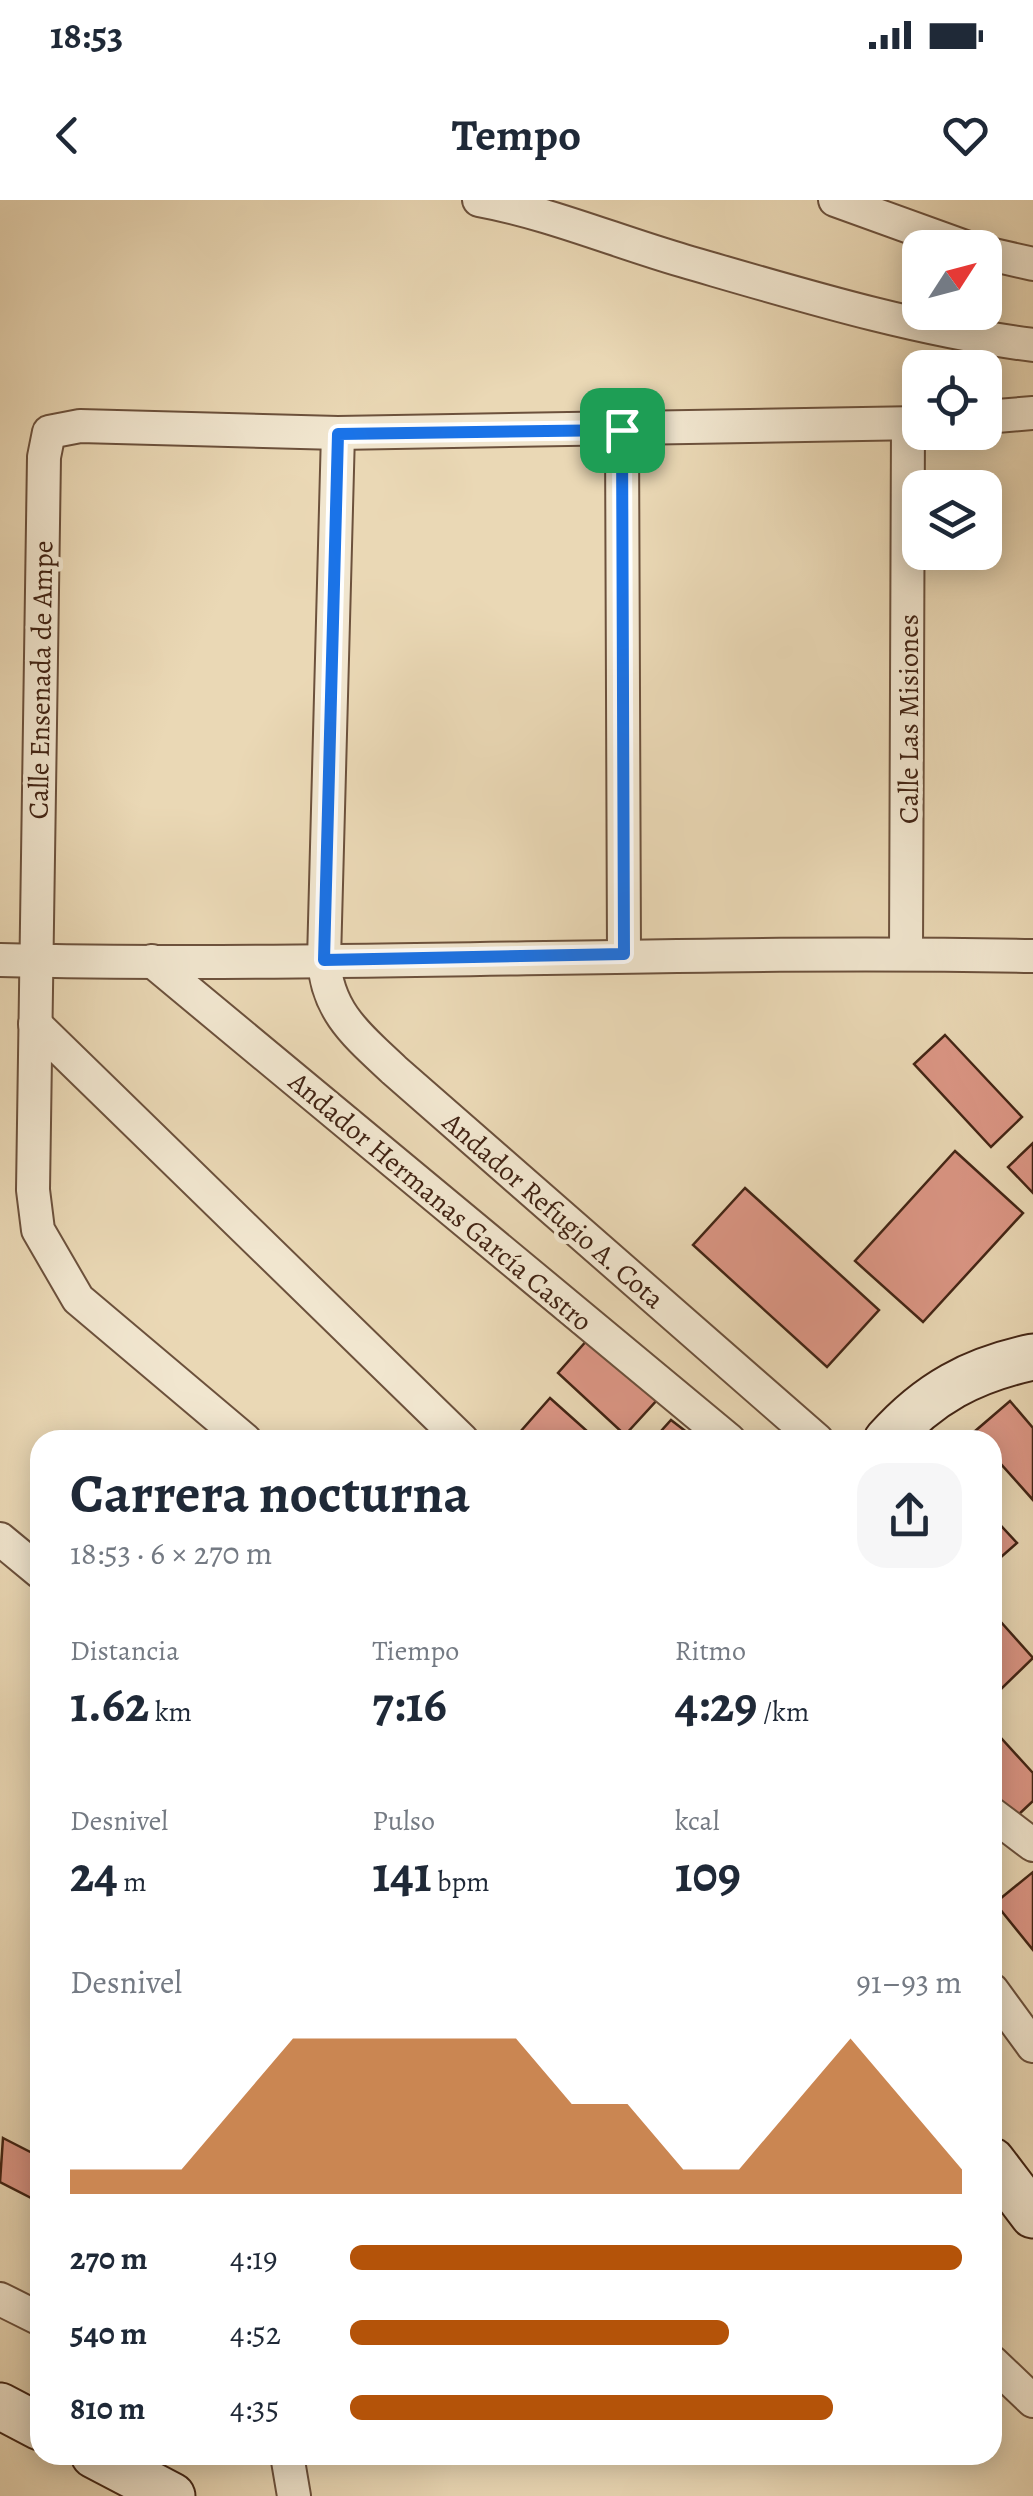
<!DOCTYPE html>
<html lang="es">
<head>
<meta charset="utf-8">
<style>
  body { margin:0; font-family:Alegreya,serif; background:#f6f6f7; color:#1f2937; height:100vh; display:flex; flex-direction:column; font-size:38px; white-space:nowrap }
  * { box-sizing:border-box; margin:0 }
  p { font-size:32px; color:#747a83 }
  .icon { flex:none; width:55px; height:55px; fill:none; stroke:currentColor; stroke-width:2; stroke-linecap:round; stroke-linejoin:round }
  .map { position:relative; flex:1; overflow:hidden }
  .panel { position:absolute; left:30px; top:1230px; width:972px; height:1035px; display:flex; flex-direction:column; background:#fff; border-radius:30px; box-shadow:0 5px 25px #0003 }
  .panel>* { flex:none }
  .needle { width:65px; rotate:54deg }
  .tools { position:absolute; left:902px; top:30px; display:grid; gap:20px }
  .tools a { display:grid; place-items:center; width:100px; height:100px; border-radius:20px; background:#fff; box-shadow:0 5px 25px #0003; font-size:50px }
  .pin { position:absolute; display:grid; place-items:center; width:85px; height:85px; color:#fff; margin:-42px; border-radius:20px; box-shadow:0 5px 15px #0006 }
  .round { display:grid; place-items:center; flex:none; width:105px; height:105px; border-radius:30px; background:#f6f6f7 }
  .head { display:flex; align-items:center; justify-content:space-between; height:170px; padding:0 40px }
  h1 { font-size:55px; font-weight:700; line-height:75px }
  .figures { display:grid; grid-template-columns:repeat(3,1fr); gap:15px; height:170px; padding:10px 40px }
  .figures div { display:grid; align-content:center }
  .figures b { font-size:50px; font-weight:700 }
  .figures small { font-size:28px; font-weight:400 }
  .figures p { font-size:28px }
  .chart { height:280px; padding:20px 40px }
  .chart p { display:flex; justify-content:space-between }
  .chart svg { width:100%; height:180px; margin-top:10px; fill:#b45309; opacity:.7 }
  ul { padding:0 40px; list-style:none; font-size:32px }
  li { display:grid; grid-template-columns:160px 120px 1fr; align-items:center; height:75px }
  li i { height:25px; border-radius:12px; background:#b45309 }
  .status { display:flex; justify-content:space-between; align-items:center; height:70px; padding:0 50px; background:#fff; direction:ltr }
  .status svg { height:28px; fill:currentColor }
  header { display:flex; justify-content:space-between; align-items:center; height:130px; padding:0 40px; background:#fff; font-size:45px; font-weight:700 }
  .map>svg:first-child { display:block }
  .building { fill:#dc9685; stroke:#422414; stroke-width:2.5 }
  .lines { fill:none; stroke-linecap:round; stroke-linejoin:round }
  .street-casing { stroke:#6c513c; stroke-width:36 }
  .secondary-casing { stroke:#422414; stroke-width:49 }
  .street { stroke:#f1e6cf; stroke-width:32 }
  .secondary { stroke:#f1e6cf; stroke-width:45 }
  .route-casing { stroke:#fff; stroke-width:20 }
  .route { stroke:#1a73e8; stroke-width:12 }
  .labels { text-anchor:middle; stroke-width:9; stroke-linejoin:round; paint-order:stroke }
  .street-label { font-size:28px; fill:#422414; stroke:#f1e6cf }
</style>
</head>
<body>
<div class="status"><b>18:53</b><svg viewBox="0 0 49 12"><path d="M0 12V9h3v3zM5 12V6h3v6zM10 12V3h3v9zM15 12V0h3v12zM26 1h20v11H26zM47 4h2v5h-2z"/></svg></div>
<header><svg class="icon" aria-label="back" viewBox="0 0 24 24"><path d="M15 5l-7 7 7 7"/></svg>Tempo<svg class="icon" aria-label="heart" viewBox="0 0 24 24"><path d="M12 20l-8-8c-3-5 5-10 8-4 3-6 11-1 8 4z"/></svg></header>
<div class="map">
<svg width="1033" height="2296" viewBox="0 0 1033 2296">
  <rect width="100%" height="100%" fill="#ead8b5"/>
  <filter id="stains"><feTurbulence type="fractalNoise" baseFrequency=".002" numOctaves="4"/><feColorMatrix values="0 0 0 0 .2 0 0 0 0 .09 0 0 0 0 .02 0 0 0 .5 -.17"/></filter>
  <radialGradient id="worn" r=".72"><stop offset=".6" stop-color="#630" stop-opacity="0"/><stop offset="1" stop-color="#630" stop-opacity=".3"/></radialGradient>
  <g class="building">
    <path d="M945 835 1022 917 991 947 914 864Z"/>
    <path d="M1033 943V993L1008 967Z"/>
    <path d="M955 951 1023 1013 923 1122 855 1061Z"/>
    <path d="M745 988 879 1110 827 1167 693 1045Z"/>
    <path d="M589 1138 657 1200 625 1235 558 1173Z"/>
    <path d="M550 1198 597 1240H513Z"/>
    <path d="M1010 1201 1033 1228V1300L992 1254V1240H981L974 1232Z"/>
    <path d="M671 1220 697 1240H653Z"/>
    <path d="M992 1316 1017 1343 992 1365Z"/>
    <path d="M992 1412 1033 1458 999 1491 992 1484Z"/>
    <path d="M992 1528 1033 1573V1601L1017 1616 992 1592Z"/>
    <path d="M1033 1672V1750L995 1703Z"/>
    <path d="M3 1938 40 1957 39 2002 0 1982Z"/>
  </g>
  <g class="lines">
    <g class="street-casing">
      <g id="street">
        <path d="M479 0C549 13 615 41 684 61 798 94 915 130 1033 145"/>
        <path d="M835 0 968 48"/>
        <path d="M985 53 1033 64"/>
        <path d="M985 217 1033 213"/>
        <path d="M622 230 624 754"/>
        <path d="M338 233 324 760C327 812 358 836 394 870L817 1240"/>
        <path d="M906 753 908 224"/>
        <path d="M0 760C344 768 689 749 1033 756"/>
        <path d="M152 761 729 1240"/>
        <path d="M35 824 462 1240"/>
        <path d="M245 1240 78 1099 38 1030 33 990 44 257 49 232 80 226 338 233 920 223"/>
        <path d="M0 1339 40 1372"/>
        <path d="M992 1614 1033 1645"/>
        <path d="M992 1790 1033 1846"/>
        <path d="M0 2099 40 2119"/>
        <path d="M992 2162 1033 2201"/>
        <path d="M287 2255 294 2296"/>
      </g>
    </g>
    <g class="secondary-casing">
      <g id="secondary">
        <path d="M887 1240C929 1193 972 1170 1033 1157"/>
        <path d="M992 1961 1033 2015"/>
        <path d="M0 2206 40 2227"/>
        <path d="M94 2255 172 2296"/>
      </g>
    </g>
    <use href="#street" class="street"/>
    <use href="#secondary" class="secondary"/>
  </g>
  <g class="lines">
    <g class="route-casing">
      <path id="route" d="M622 230 624 754 324 760 338 234Z"/>
    </g>
    <use href="#route" class="route"/>
  </g>
  <g class="labels">
    <g class="street-label">
      <text transform="translate(40 480) rotate(-89)" y="10">Calle Ensenada de Ampe</text>
      <text transform="translate(908 519) rotate(-90)" y="10">Calle Las Misiones</text>
      <text transform="translate(441 1001) rotate(40)" y="10">Andador Hermanas García Castro</text>
      <text transform="translate(554 1010) rotate(41)" y="10">Andador Refugio A. Cota</text>
    </g>
  </g>
  <rect width="100%" height="100%" filter="url(#stains)"/>
  <rect width="100%" height="100%" fill="url(#worn)"/>
</svg>
<div class="tools">
<a><svg class="needle" viewBox="-14 -14 28 28"><path d="M0-13l5 13h-10z" fill="#e53935"/><path d="M0 13l5-13h-10z" fill="#747a83"/></svg></a>
<a><svg class="icon" aria-label="locate" viewBox="0 0 24 24"><circle cx="12" cy="12" r="6"/><path d="M12 2v4M12 18v4M2 12h4M18 12h4"/></svg></a>
<a><svg class="icon" aria-label="layers" viewBox="0 0 24 24"><path d="M12 4l9 5-9 5-9-5zM3 14l9 5 9-5"/></svg></a>
</div>
<div class="pin" style="left:622px;top:230px;background:#1e9e55"><svg class="icon" aria-label="arrive" viewBox="0 0 24 24"><path d="M6 21V4h12l-3 4 3 4H6"/></svg></div>
<section class="panel">
<div class="head"><div><h1>Carrera nocturna</h1><p>18:53 · 6 × 270 m</p></div><a class="round"><svg class="icon" aria-label="share" viewBox="0 0 24 24"><path d="M12 15V3M7 8l5-5 5 5M5 13v7h14v-7"/></svg></a></div>
<div class="figures">
<div><p>Distancia</p><b>1.62<small> km</small></b></div>
<div><p>Tiempo</p><b>7:16</b></div>
<div><p>Ritmo</p><b>4:29<small> /km</small></b></div>
</div>
<div class="figures">
<div><p>Desnivel</p><b>24<small> m</small></b></div>
<div><p>Pulso</p><b>141<small> bpm</small></b></div>
<div><p>kcal</p><b>109</b></div>
</div>
<div class="chart"><p><span>Desnivel</span>91–93 m</p>
<svg viewBox="0 0 160 44" preserveAspectRatio="none"><path d="M0 44V38L10 38L20 38L30 22L40 6L50 6L60 6L70 6L80 6L90 22L100 22L110 38L120 38L130 22L140 6L150 22L160 38V44z"/></svg>
</div>
<ul>
<li><b>270 m</b>4:19<i style="width:100%"></i></li>
<li><b>540 m</b>4:52<i style="width:62%"></i></li>
<li><b>810 m</b>4:35<i style="width:79%"></i></li>
</ul>
</section>
</div>
</body>
</html>
